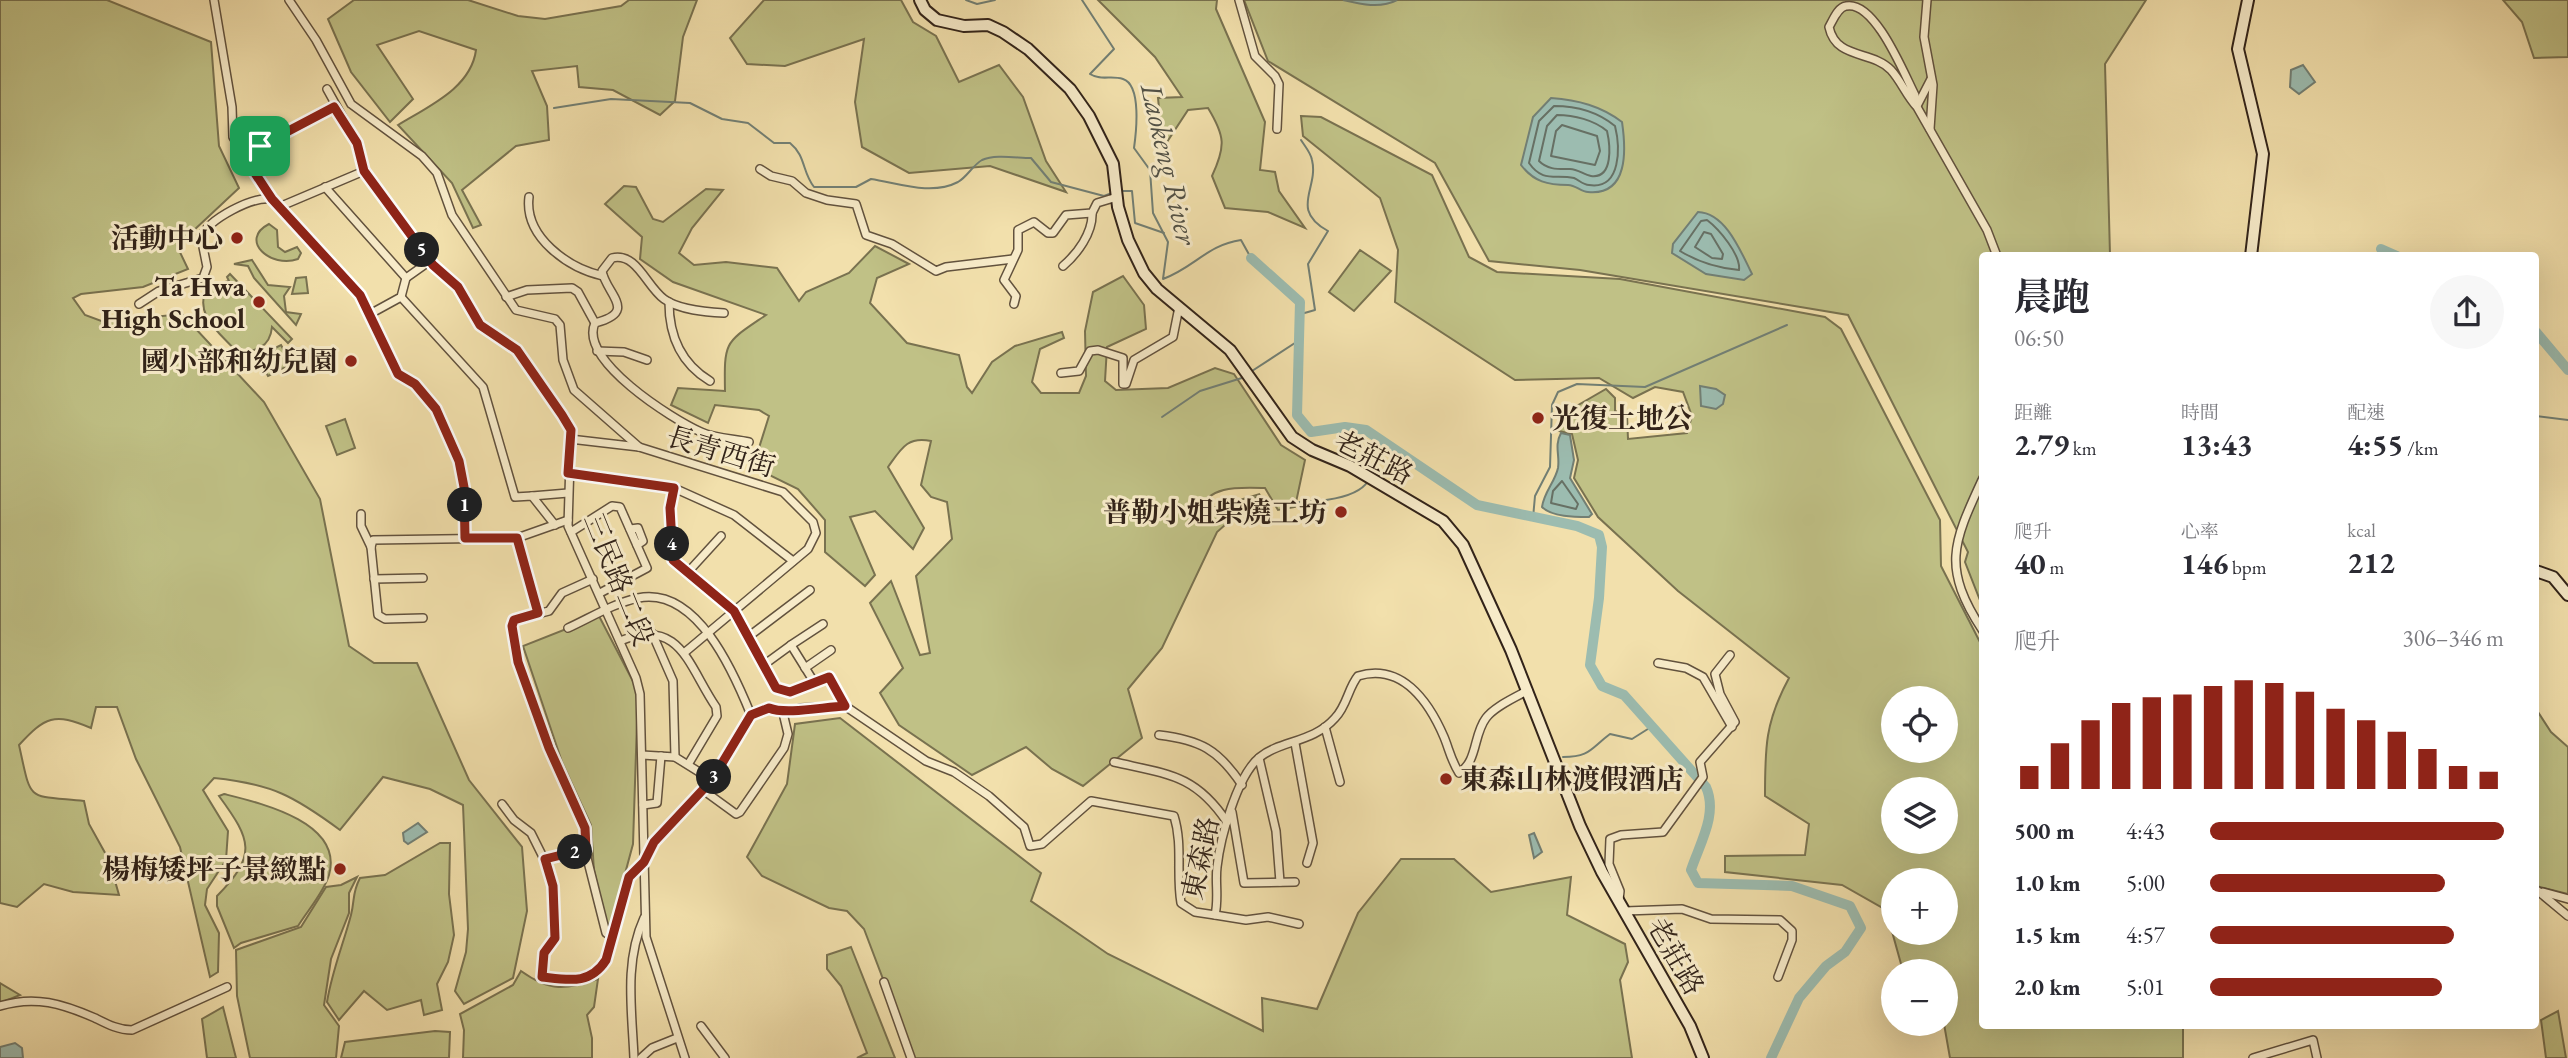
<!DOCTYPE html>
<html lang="zh-TW">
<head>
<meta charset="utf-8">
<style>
  body { margin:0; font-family:"EB Garamond","Noto Serif TC",serif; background:#f7f7f7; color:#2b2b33; height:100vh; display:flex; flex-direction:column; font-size:26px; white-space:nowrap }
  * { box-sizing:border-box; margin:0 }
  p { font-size:23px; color:#7c7c81 }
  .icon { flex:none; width:38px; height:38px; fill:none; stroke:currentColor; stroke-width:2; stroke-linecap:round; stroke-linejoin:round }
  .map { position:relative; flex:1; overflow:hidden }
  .panel { position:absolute; left:1979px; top:252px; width:560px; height:777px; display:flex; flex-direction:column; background:#fff; border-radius:7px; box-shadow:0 7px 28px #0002 }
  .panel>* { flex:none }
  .buttons { position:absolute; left:1881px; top:686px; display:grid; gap:14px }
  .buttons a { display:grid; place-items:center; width:77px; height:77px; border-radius:50%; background:#fff; box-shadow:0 7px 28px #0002; font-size:35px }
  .pin { position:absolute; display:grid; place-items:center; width:60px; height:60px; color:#fff; margin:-30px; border-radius:14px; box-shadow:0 4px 10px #0006 }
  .km { position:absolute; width:35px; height:35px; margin:-18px; border-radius:50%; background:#222; color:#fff; font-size:19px; line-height:35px; text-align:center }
  .round { display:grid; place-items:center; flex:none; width:74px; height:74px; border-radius:37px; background:#f7f7f7 }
  .head { display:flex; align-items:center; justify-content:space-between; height:119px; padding:0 35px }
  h1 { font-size:38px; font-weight:700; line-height:52px }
  .stats { display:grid; grid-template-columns:repeat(3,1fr); gap:10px; height:119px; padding:7px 35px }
  .stats div { display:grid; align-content:center }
  .stats b { font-size:30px; font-weight:700 }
  .stats small { font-size:19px; font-weight:400 }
  .stats p { font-size:19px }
  .chart { height:196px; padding:14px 35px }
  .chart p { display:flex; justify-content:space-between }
  .chart svg { width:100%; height:126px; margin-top:7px; stroke:#8f2418; stroke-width:6 }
  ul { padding:0 35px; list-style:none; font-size:23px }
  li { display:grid; grid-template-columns:112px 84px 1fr; align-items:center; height:52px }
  li i { height:18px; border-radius:9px; background:#8f2418 }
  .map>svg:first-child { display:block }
  .green { fill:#c0c186; stroke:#797250; stroke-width:2; fill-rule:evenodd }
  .water { fill:#9cbcb0; stroke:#727f74; stroke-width:2 }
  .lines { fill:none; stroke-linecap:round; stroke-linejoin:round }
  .shore { stroke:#677064; stroke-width:2 }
  .stream { stroke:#727f74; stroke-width:2 }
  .river { stroke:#9cbcb0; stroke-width:10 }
  .street-casing { stroke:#62523e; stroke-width:10 }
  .secondary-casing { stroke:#322319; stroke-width:14 }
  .street { stroke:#f7ebc9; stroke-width:7 }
  .secondary { stroke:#f7ebc9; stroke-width:10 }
  .route-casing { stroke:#fff; stroke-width:14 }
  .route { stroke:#8f2418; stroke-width:9 }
  .poi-dot { fill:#8f2418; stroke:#f7ebc9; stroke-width:2.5 }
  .labels { text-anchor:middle; stroke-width:6; stroke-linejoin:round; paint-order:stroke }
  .poi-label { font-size:28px; font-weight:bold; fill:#322319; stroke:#f7ebc9; text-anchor:end }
  .street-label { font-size:28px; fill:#322319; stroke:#f7ebc9 }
  .water-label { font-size:30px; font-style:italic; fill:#525146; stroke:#f7ebc9 }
</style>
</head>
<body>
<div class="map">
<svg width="2568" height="1058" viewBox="0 0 2568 1058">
  <rect width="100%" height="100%" fill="#f2e0ac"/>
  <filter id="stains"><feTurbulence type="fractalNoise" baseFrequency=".00286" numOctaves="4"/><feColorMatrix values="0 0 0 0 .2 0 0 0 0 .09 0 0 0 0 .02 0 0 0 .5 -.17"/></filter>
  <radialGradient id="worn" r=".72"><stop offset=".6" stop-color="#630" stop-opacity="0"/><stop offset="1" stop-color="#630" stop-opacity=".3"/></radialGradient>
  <g class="green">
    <path d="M0 0H107L211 42 219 146 239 188 177 246 188 269 143 287 81 294 73 298 85 315 104 322 182 314 264 402 320 499 349 646 374 663H417L469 780 522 847 527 911 513 978 464 1004 455 991 466 952 468 929 463 805 430 789 383 777 340 830C294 796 272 784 214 778L203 790 228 831 226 860 207 889 205 905 219 933 218 972 210 977 180 847 136 759 117 707H96L91 728C54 712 45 717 19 745 32 803 25 795 84 801L89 824 109 860 119 895 73 892 44 884 17 907 0 903Z"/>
    <path d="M354 0H468L518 16 545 19 621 6 629 0H697L683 37 675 101 660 115 613 90 579 87 577 66 532 71 547 106 549 140 516 146 462 190 481 225 473 228 452 183 398 125C429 106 471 88 476 50L419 31 377 45 413 99 390 122 351 72 328 19Z"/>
    <path d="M764 0H901L913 22 936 36 959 82 999 65 1023 97 1046 161 1066 192 990 166 909 173 862 147 855 102 864 39 785 66 747 64 730 38Z"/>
    <path d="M1098 0H1217L1216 9 1265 122 1260 170 1275 172 1279 191 1305 228 1268 212 1225 208 1212 176C1226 146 1225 136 1208 108L1188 110 1163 148 1158 98 1182 97 1155 57Z"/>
    <path d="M1244 0H2146L2105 64 2110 255 1983 256V608L1965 562 1968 552 1848 315 1580 270 1489 261 1435 163 1268 61Z"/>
    <path d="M2503 0H2568V57L2534 58 2522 22Z"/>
    <path d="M1301 116 1321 117 1432 175 1469 257 1497 272 1620 279 1825 317 1841 329 1940 520 1941 566 1983 648V1026H2183V1058H1950L1944 1024 1946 971H1903L1886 910 1842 885 1725 872V856L1805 855 1809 824 1765 796C1765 748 1765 722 1789 678L1678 591 1598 517 1574 478 1578 460 1572 434 1555 430 1568 411 1606 389 1615 398V411L1627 415 1628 439 1687 433 1692 416 1683 392 1655 387 1633 398 1599 378 1515 380 1395 302 1398 250 1380 198 1303 136ZM1894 698H1946V751H1894ZM1894 789H1946V842H1894ZM1894 880H1946V933H1894Z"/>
    <path d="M624 186 636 187 653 219 663 222 706 189 723 190 692 228 679 253 694 265 726 262 777 268 799 301 806 292 849 273 875 246 909 264 877 278 870 303 907 343 959 355 967 387 972 393 992 362 1015 346 1062 332 1064 338 1040 349 1032 382 1041 393H1079L1086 376 1085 331 1093 292 1123 276 1144 305 1146 329 1107 347 1105 381 1116 390 1168 388 1215 368 1234 374 1281 445 1305 460 1295 507 1278 510 1265 488C1237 487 1209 485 1196 513L1260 494 1217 532 1162 648 1128 689 1142 738 1083 786 1052 769 1026 747 972 775 899 725 880 693 903 668 870 603 891 581 920 655 930 653 916 576 952 539 947 502 931 497 921 485 931 441C907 436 901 449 888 467L924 528 913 549 875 511 850 517 875 575 865 586 825 552V520L798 489 753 467 769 416 759 410 715 405 708 423 671 405 678 388 725 391C724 340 725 343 766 315L673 282 640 259 642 237 605 204Z"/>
    <path d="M269 224 277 230 278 247 285 252 297 247 301 253 298 259C271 269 238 240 269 224Z"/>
    <path d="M1360 250 1391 271 1354 311 1329 292Z"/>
    <path d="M252 260 268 285 290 287 284 296 286 312 301 314 296 325 254 278 248 266 234 264Z"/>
    <path d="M230 274 292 339 288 343 272 327C270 348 255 352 237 352 219 332 192 314 208 286L229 281 227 277Z"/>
    <path d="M306 277 308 293 292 294 296 278Z"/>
    <path d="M281 345 291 364 282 369 271 350Z"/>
    <path d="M267 352 277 372 268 376 258 357Z"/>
    <path d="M345 419 355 448 337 455 326 426Z"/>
    <path d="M599 616 638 691 633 844 609 933 594 871 591 825 562 762 523 646Z"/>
    <path d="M2536 709 2551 732 2568 747V894L2536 886Z"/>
    <path d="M840 718 1041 873 1031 901 1108 954 1263 1031 1262 998 1317 1009 1358 913 1401 859H1454L1491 892 1571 877 1567 915 1625 944 1628 962 1620 980 1632 1058H913L864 929 847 911 829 908 762 876 747 857 787 784 795 724Z"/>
    <path d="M224 794C260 803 344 822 329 875 324 892 308 910 298 926L241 943 234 948 217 906V896C257 855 252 841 219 796Z"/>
    <path d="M440 843H450L449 894 454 935 448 962 437 984 442 1010 424 1015 421 1000 387 1010 364 991 339 1020 327 1002C332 971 343 945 351 915 355 899 352 893 360 878L385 875Z"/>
    <path d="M357 877 349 893V913L331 959 324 1005 339 1026 336 1058H250L237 996 236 950 301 927 326 887 341 885Z"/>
    <path d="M851 947 895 1058H857L867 1053 841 986 827 969V955Z"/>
    <path d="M521 971C550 992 566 990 598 979L594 1007 587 1015 592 1038V1058H463L464 1030 460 1014 513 985Z"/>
    <path d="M0 983 20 995 0 1003Z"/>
    <path d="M223 1007 236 1058H207L202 1019Z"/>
    <path d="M2558 1011 2566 1058H2546L2541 1020Z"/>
    <path d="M435 1031 450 1032 449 1058H341L345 1042Z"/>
  </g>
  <g class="water">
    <path d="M1343 0H1397C1380 9 1360 4 1343 0Z"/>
    <path d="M2303 65 2315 82 2299 94 2290 87 2291 70Z"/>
    <path d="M1551 98C1578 100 1601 106 1622 122 1626 149 1629 196 1588 192 1581 192 1576 185 1568 185 1548 185 1534 182 1521 165L1533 117Z"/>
    <path d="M1698 212C1726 213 1741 252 1752 274L1744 280 1706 274 1672 253 1673 244Z"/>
    <path d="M1700 386 1716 389 1725 395 1723 404 1716 409 1701 406Z"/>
    <path d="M1561 433 1570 435 1574 460 1570 478 1592 514 1589 517C1575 517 1552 517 1542 507 1544 492 1555 482 1558 468 1560 455 1554 446 1561 433Z"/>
    <path d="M418 823 427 832 408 844 404 841 403 833Z"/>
    <path d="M1534 833 1542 852 1534 858 1529 835Z"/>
    <path d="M15 1043 22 1048 23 1058H0V1047Z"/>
  </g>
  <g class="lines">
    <g class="shore">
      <path d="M1554 106C1576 106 1598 112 1615 126 1620 146 1622 190 1589 185 1583 185 1579 180 1574 178 1555 174 1543 183 1529 163L1539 121Z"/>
      <path d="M1557 115C1574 115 1594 120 1607 131 1610 144 1614 179 1591 176 1584 175 1578 169 1570 169 1558 169 1548 170 1539 161L1547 126Z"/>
      <path d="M1562 125 1597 136 1600 151 1595 165 1551 156 1556 131Z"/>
      <path d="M1707 220C1719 229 1741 255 1739 270 1717 268 1698 262 1680 251L1701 221Z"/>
      <path d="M1704 232 1711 234 1723 254 1722 259 1712 258 1695 247Z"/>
      <path d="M1562 481 1578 504 1576 509 1551 503 1553 491Z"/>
    </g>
    <g class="stream">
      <path d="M966 0 977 4 995 0"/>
      <path d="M1082 0 1114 49 1090 74C1101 81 1111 75 1123 79 1142 85 1136 134 1134 148L1150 170 1153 213 1168 242 1163 279C1195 267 1207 245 1241 240L1251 258"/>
      <path d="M554 108 611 99 690 103 722 119 748 123 774 143H790C806 156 802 172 814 187H856L871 179C898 183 931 196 958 182 967 177 973 165 982 160 995 154 1017 158 1031 158L1051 182 1104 196 1112 193"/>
      <path d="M1121 191H1132L1135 223 1164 233"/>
      <path d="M1301 314 1315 310 1308 264 1328 231C1289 209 1319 189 1312 160 1311 153 1304 145 1301 140"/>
      <path d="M1252 371 1301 339"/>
      <path d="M2536 416 2568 420"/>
      <path d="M1162 417 1200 391 1245 377"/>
      <path d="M1372 473 1389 443"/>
      <path d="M1259 503C1285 502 1353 506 1368 481"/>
      <path d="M1533 518 1535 496 1550 467 1552 405 1558 392 1577 384 1645 387 1787 325"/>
      <path d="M1563 757C1590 757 1590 749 1610 734L1632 739 1651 727"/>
    </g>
    <g class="river">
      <path d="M2381 249 2397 256"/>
      <path d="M1251 258 1300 302 1297 415 1311 432 1345 427 1366 430 1477 505 1577 526 1599 535 1602 547 1599 598 1590 665 1602 686 1624 695 1706 787C1718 814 1700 843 1691 870L1698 883 1792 886 1850 906 1861 928 1845 952 1826 966 1799 998 1771 1058"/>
      <path d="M2536 332 2568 370"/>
    </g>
    <g class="street-casing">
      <g id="street">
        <path d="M214 0 232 107 233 137 272 199 360 295 398 374 415 384 436 409 459 461 464 487 465 538"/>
        <path d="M289 0 316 40 351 104 422 156 437 173 452 215 516 310 555 319 560 325 563 360 574 390 639 447"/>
        <path d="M1239 0 1255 56 1275 76 1279 84 1277 129"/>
        <path d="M1927 0 1924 37 1933 85 1930 129"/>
        <path d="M327 89 357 143 364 171 433 265 458 287 480 325 517 350 571 430 568 526 636 678 640 694 646 937 685 1058"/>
        <path d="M1917 106 1931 79"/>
        <path d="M1917 107 1915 95C1904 74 1875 0 1846 6 1838 7 1833 20 1829 27 1836 60 1872 50 1891 70 1901 81 1906 95 1917 107L1987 230 1997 256"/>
        <path d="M243 154 334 107"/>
        <path d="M760 169 771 176 792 181 806 193 827 200 856 204 866 235 892 244 936 271 946 267 1013 259"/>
        <path d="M325 187 406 278 430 261"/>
        <path d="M529 197C524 237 568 268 603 276"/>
        <path d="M279 207 364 171"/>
        <path d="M1063 266C1077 254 1093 233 1092 213"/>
        <path d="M401 297 483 387 515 497 532 496 555 525"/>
        <path d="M506 297 527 290 572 288 578 292 595 323"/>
        <path d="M669 302C669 335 680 363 710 381"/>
        <path d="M139 304 159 291 203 278 207 267 201 237C209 219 252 196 272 199"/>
        <path d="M1014 304 1016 296 1004 280 1018 250V230L1034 222 1048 233H1053L1066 215 1092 213 1097 203 1117 197"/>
        <path d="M724 313C706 312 679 310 664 299 646 286 637 252 612 258L602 271C606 294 639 312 595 323 578 360 672 419 701 432 714 438 734 439 749 442"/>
        <path d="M370 314 401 297 406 278"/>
        <path d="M597 351 624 352 647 360"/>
        <path d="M1061 373 1079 371 1090 351 1098 350 1123 358V384H1126L1134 360 1173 337 1179 307"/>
        <path d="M570 439 639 447 783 492 813 522 816 533 808 549 684 653"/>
        <path d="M568 473 674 488 734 515 793 561"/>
        <path d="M1983 478C1953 543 1941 567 1983 631"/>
        <path d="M674 488 670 508 673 560 689 571"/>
        <path d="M532 496 568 493"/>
        <path d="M361 514V526L371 547"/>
        <path d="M630 529 638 528 643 541 637 545"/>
        <path d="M571 532 612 506 620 507 647 568 600 593"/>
        <path d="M721 536 689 571 734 611 776 688 790 693 829 677 845 706"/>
        <path d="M517 538 538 613"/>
        <path d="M374 579 423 578"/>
        <path d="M593 579 562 593 549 611 514 620 512 626 518 662 549 749 585 828 587 858 606 933 612 936"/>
        <path d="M423 618 385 619 378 615 371 547 373 540 517 538 568 520"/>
        <path d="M568 628C590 618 614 603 638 598 697 586 734 673 751 715"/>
        <path d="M652 633 673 681 675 757"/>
        <path d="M748 637 810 590"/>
        <path d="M620 641C681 617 688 666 716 707L717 716 689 763"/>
        <path d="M791 645 823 624"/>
        <path d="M1658 663 1686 668 1703 677 1732 727"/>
        <path d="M765 664 791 645 814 682"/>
        <path d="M805 668 831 650"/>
        <path d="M1325 727 1340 782"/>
        <path d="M1159 735C1200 740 1218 749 1242 785"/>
        <path d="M1295 743 1313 843 1307 863"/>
        <path d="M642 755 675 757 712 780"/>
        <path d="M1259 758 1276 831 1280 882"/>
        <path d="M1114 762C1167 774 1195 774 1227 822"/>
        <path d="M703 790 736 814 740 812 784 748 788 734 783 713"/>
        <path d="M502 804 514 820 531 833 549 869 555 907V938L544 953 542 977C568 980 591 985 606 960L629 878 644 862 654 842 712 780 751 715 769 707 783 713 801 708 845 706 926 761 954 772 989 796 1024 827 1030 846 1042 844 1091 801 1174 816C1183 845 1176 873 1181 903L1195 912 1215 915C1219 898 1215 883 1217 867 1220 839 1237 775 1260 757 1281 740 1313 743 1335 718 1347 706 1348 688 1358 676 1401 663 1428 700 1444 737 1449 749 1451 760 1459 773 1478 761 1473 735 1486 718 1495 706 1515 698 1528 690"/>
        <path d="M643 805 657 803 661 756"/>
        <path d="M1232 812 1244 883 1295 882"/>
        <path d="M545 859 586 849"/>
        <path d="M2538 891 2568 916"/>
        <path d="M2543 892 2568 899"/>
        <path d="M1619 900 1620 891 1609 864 1610 839 1621 835 1663 832 1703 777 1700 762 1735 722 1720 694 1715 674 1730 655"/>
        <path d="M1625 911 1682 909 1711 919 1780 920 1792 931V940L1778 977"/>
        <path d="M1215 915 1246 920 1268 917 1299 924"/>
        <path d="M884 982 911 1058"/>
        <path d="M0 1006C35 995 63 1004 95 1018 107 1024 118 1030 132 1030L227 987"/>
        <path d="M701 1026 725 1058"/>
        <path d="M634 1058C632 1010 624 962 644 918"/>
        <path d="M641 1058 652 1048 677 1038"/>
        <path d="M2253 1058 2313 1040 2317 1058"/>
      </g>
    </g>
    <g class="secondary-casing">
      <g id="secondary">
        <path d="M920 0 925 10 937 20 964 26 988 25 1003 32 1028 49 1070 89 1089 116 1113 164 1118 207 1128 240 1144 273 1157 289 1230 350 1292 437 1312 450 1350 466 1443 521 1463 545 1511 650 1580 826 1602 872 1690 1026 1703 1058"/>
        <path d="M2248 0 2238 49 2263 154 2251 256"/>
        <path d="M2536 571 2553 577 2568 595"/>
      </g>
    </g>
    <use href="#street" class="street"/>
    <use href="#secondary" class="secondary"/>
  </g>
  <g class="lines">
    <g class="route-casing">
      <path id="route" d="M334 107 357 143 364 171 433 265 458 287 480 325 517 350 562 415 571 430 568 473 674 488 670 508 673 560 734 611 776 688 790 692 829 677 845 706C823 707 786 715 769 708L751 715 712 780 654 842 644 862 629 877 606 960C590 985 569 980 542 977L544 953 555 938 553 886 545 859 586 849 585 828 549 748 518 662 512 626 514 620 538 613 517 538H465L464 487 459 461 436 409 415 384 398 374 360 295 272 199 243 155Z"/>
    </g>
    <use href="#route" class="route"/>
  </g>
  <g class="poi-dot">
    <circle cx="237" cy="238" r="7"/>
    <circle cx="259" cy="302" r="7"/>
    <circle cx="351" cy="361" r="7"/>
    <circle cx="1538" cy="418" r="7"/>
    <circle cx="1341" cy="512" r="7"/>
    <circle cx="1446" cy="779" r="7"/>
    <circle cx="340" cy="869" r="7"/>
  </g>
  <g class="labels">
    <g class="poi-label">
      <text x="223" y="248">活動中心</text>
      <text x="245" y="296">Ta Hwa<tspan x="245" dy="32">High School</tspan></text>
      <text x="337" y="371">國小部和幼兒園</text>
      <text x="1552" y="428" text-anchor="start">光復土地公</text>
      <text x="1327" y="522">普勒小姐柴燒工坊</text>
      <text x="1460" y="789" text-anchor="start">東森山林渡假酒店</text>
      <text x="326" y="879">楊梅矮坪子景緻點</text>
    </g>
    <g class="street-label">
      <text transform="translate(721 451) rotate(17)" y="10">長青西街</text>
      <text transform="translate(1374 457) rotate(27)" y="10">老莊路</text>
      <text transform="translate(619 579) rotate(68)" y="10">三民路二段</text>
      <text transform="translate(1200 858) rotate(-78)" y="10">東森路</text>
      <text transform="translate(1676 956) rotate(60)" y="10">老莊路</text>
    </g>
    <g class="water-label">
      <text transform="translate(1169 164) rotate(77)" y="10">Laokeng River</text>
    </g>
  </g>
  <rect width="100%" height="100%" filter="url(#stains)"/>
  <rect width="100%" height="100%" fill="url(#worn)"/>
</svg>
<div class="buttons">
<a><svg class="icon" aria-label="locate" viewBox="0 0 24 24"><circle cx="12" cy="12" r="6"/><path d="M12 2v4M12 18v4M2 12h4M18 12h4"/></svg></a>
<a><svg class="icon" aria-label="layers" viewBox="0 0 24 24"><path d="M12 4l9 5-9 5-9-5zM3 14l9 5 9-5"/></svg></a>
<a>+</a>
<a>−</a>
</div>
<div class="pin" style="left:260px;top:146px;background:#1e9e55"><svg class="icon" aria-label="arrive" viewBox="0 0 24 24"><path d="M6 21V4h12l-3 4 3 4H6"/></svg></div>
<b class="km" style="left:465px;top:505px">1</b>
<b class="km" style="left:575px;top:852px">2</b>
<b class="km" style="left:714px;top:777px">3</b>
<b class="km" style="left:672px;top:544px">4</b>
<b class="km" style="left:422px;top:250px">5</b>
<section class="panel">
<div class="head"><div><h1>晨跑</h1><p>06:50</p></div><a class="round"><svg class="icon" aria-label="share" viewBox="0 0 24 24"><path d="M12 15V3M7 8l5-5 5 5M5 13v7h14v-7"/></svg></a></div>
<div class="stats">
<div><p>距離</p><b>2.79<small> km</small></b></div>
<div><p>時間</p><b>13:43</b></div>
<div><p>配速</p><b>4:55<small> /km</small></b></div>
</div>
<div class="stats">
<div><p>爬升</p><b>40<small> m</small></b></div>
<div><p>心率</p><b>146<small> bpm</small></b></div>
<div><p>kcal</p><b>212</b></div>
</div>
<div class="chart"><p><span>爬升</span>306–346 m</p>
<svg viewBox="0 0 160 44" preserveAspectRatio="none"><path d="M5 44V36M15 44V28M25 44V20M35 44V14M45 44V12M55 44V11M65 44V8M75 44V6M85 44V7M95 44V10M105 44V16M115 44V20M125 44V24M135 44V30M145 44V36M155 44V38"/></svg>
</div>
<ul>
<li><b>500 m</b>4:43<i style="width:100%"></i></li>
<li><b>1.0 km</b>5:00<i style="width:80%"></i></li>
<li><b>1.5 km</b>4:57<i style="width:83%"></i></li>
<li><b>2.0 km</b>5:01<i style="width:79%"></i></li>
</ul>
</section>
</div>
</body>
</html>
